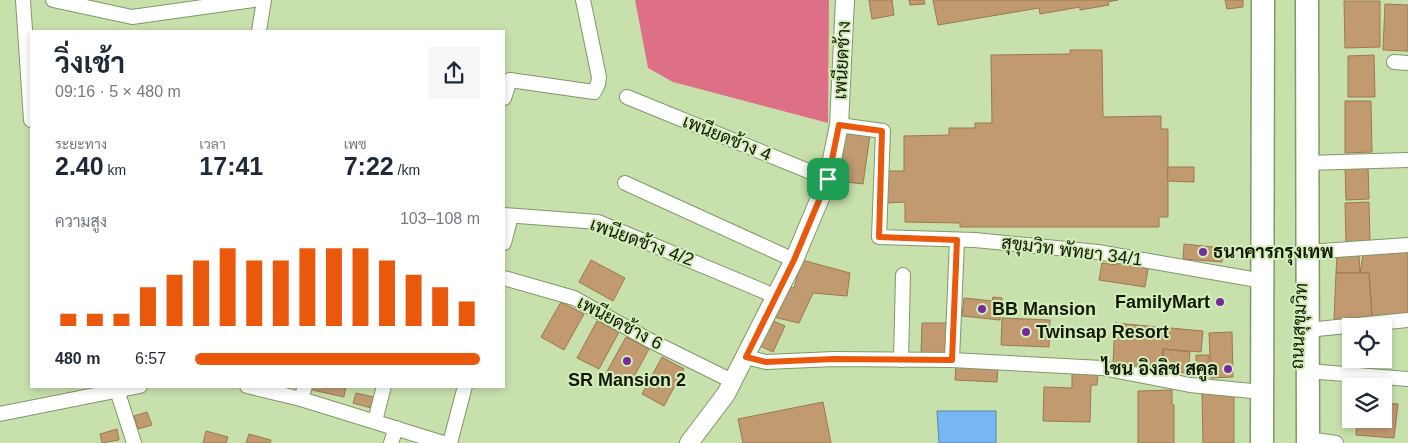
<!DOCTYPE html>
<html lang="th">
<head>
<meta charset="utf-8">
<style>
  body { margin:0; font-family:Arial,Sarabun,sans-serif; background:#f6f6f7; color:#1f2937; height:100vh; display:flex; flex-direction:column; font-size:19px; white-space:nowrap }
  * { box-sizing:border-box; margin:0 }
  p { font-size:16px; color:#747a83 }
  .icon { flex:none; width:28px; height:28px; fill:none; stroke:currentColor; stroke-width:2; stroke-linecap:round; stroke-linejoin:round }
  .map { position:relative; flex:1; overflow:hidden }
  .panel { position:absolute; left:30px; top:30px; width:475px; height:358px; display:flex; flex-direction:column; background:#fff; border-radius:0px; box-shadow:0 2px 8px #0003 }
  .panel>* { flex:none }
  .buttons { position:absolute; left:1342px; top:318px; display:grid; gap:10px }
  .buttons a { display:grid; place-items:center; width:50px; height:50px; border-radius:0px; background:#fff; box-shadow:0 2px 8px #0003; font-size:25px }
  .pin { position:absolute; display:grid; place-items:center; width:42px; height:42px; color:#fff; margin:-21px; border-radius:10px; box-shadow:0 2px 8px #0006 }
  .round { display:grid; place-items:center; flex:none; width:52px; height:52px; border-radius:0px; background:#f6f6f7 }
  .headline { display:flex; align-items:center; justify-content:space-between; height:85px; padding:0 25px }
  h1 { font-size:28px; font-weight:700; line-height:38px }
  .stats { display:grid; grid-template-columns:repeat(3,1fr); gap:8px; height:85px; padding:5px 25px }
  .stats div { display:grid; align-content:center }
  .stats b { font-size:25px; font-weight:700 }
  .stats small { font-size:14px; font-weight:400 }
  .stats p { font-size:14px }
  .chart { height:140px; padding:10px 25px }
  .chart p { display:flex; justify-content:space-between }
  .chart svg { width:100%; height:90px; margin-top:5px; stroke:#ea580c; stroke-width:6 }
  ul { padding:0 25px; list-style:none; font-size:16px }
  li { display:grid; grid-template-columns:80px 60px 1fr; align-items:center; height:38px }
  li i { height:12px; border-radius:6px; background:#ea580c }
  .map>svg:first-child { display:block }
  .forest { fill:#dd7087 }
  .water { fill:#77b6f3; stroke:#5987ac }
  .building { fill:#c19a70; stroke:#9d784f }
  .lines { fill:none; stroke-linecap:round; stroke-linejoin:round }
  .minor-casing { stroke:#819867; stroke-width:16 }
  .tertiary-casing { stroke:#819867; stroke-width:20 }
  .trunk-casing { stroke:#819867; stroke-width:25 }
  .minor { stroke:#fff; stroke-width:14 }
  .tertiary { stroke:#fff; stroke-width:18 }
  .trunk { stroke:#fff; stroke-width:22 }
  .route-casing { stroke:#fff; stroke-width:10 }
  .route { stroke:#ea580c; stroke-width:6 }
  .poi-dot { fill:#722ca0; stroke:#d5edb9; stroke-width:2 }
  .labels { text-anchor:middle; stroke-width:4; stroke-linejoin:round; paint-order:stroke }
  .street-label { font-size:18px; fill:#121a07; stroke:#d5edb9 }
  .poi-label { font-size:18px; font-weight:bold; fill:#121a07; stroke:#d5edb9; text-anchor:start }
</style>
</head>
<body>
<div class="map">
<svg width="1408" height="443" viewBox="0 0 1408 443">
  <rect width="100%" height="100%" fill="#c8e0ac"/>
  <path class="forest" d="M635 0H829L828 123 673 82 648 68Z"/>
  <path class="water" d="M937 411H996V443H939Z"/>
  <g class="building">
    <path d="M869 0H892L894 15 872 19Z"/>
    <path d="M909 0H924L925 4 910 5Z"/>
    <path d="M933 0H1118L1108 2 1109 5 1080 10V7L1040 14 1039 8 938 25Z"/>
    <path d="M1225 0H1243V7L1227 9Z"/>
    <path d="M1344 1H1380V47L1345 48Z"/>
    <path d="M1385 4 1408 5V51L1383 50Z"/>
    <path d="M1070 50H1102L1103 117 1161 116V129H1168V217H1159V227H960V223L905 222V202L888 203 883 171H904V136L949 135V128H975V123H992L991 55 1070 54Z"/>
    <path d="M1374 55 1375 97H1348V56Z"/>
    <path d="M1345 101H1371L1372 152 1345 153Z"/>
    <path d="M845 131 870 135 863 184 837 181Z"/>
    <path d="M1368 165 1369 199 1346 200 1345 166Z"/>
    <path d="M1168 167H1194V182L1167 181Z"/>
    <path d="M1369 202 1370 242 1346 243 1345 203Z"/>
    <path d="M1184 244 1223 248 1222 262 1183 259Z"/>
    <path d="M1408 252V314L1372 317 1369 273H1360L1363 254Z"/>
    <path d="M1337 254H1359L1360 273H1336Z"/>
    <path d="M591 260 625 278 613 301 579 282Z"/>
    <path d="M802 260 850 273 847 296 813 293 799 323 773 317 786 287 794 288Z"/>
    <path d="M1118 261 1148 269 1145 287 1099 280 1102 263 1117 265Z"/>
    <path d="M1336 273H1369L1372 317 1334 319Z"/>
    <path d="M993 297 1002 298 1000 320 962 316 964 298 992 301Z"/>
    <path d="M561 302 584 314 564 350 541 337Z"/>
    <path d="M1002 318 1050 320 1049 347 1001 345Z"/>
    <path d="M771 320 785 326 773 352 760 346Z"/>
    <path d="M597 321 619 332 599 369 577 358Z"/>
    <path d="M922 323H948L947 354 921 353Z"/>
    <path d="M1115 323 1203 331 1201 352 1163 349 1161 368 1113 363Z"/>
    <path d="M1232 332 1233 377 1211 378 1209 333Z"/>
    <path d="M626 337 649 349 629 386 606 373Z"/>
    <path d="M1164 349 1190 352 1188 373 1161 370Z"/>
    <path d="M1196 355H1209V374L1196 373Z"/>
    <path d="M662 357 684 369 664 406 642 394Z"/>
    <path d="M956 364 998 366 997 382 955 380Z"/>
    <path d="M1072 372 1098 373 1097 385H1091L1090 422 1043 421 1044 387 1072 388Z"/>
    <path d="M308 386H346L344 397 308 389Z"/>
    <path d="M1172 390V405H1174V443H1138V391Z"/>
    <path d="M356 393 374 397 371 408 353 403Z"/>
    <path d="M1202 394H1234V443H1203Z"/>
    <path d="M823 402 831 443H743L738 419Z"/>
    <path d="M1384 403 1398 404 1394 438 1356 435 1357 419H1384Z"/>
    <path d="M147 412 152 425 138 429 134 416Z"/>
    <path d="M117 429 119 440 102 443 100 434Z"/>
    <path d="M206 431 228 437 226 443H203Z"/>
    <path d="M249 434 271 440 270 443H246Z"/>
  </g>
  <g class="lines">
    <g class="minor-casing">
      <g id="minor">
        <path d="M23 0 31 120"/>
        <path d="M53 0 132 17 253 0"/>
        <path d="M259 31 264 0"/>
        <path d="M1394 62 1408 63"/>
        <path d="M627 97 828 179"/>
        <path d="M504 98 510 80 594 92 598 84 599 77 583 0"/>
        <path d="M839 125 883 131 879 237 975 240 1098 252 1263 281"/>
        <path d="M1307 163 1408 160"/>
        <path d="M625 183 794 260"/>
        <path d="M504 215 598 222 775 296"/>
        <path d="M504 243 511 216"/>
        <path d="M1307 252 1408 245"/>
        <path d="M504 278 574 298 649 340 732 381"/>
        <path d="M1307 330 1408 320"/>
        <path d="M746 357 766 362 834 359 952 360 1102 368 1190 385 1262 392"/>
        <path d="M901 360 903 275"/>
        <path d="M952 360 957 240"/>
        <path d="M1307 371 1408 379"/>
        <path d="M247 386 301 399 443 443"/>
        <path d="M117 390 134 443"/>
        <path d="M301 399 305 386"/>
        <path d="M0 414 140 386"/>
        <path d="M375 421 384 386"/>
        <path d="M1308 439 1336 443"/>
        <path d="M391 443 396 428"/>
        <path d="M450 443 465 386"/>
      </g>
    </g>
    <g class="tertiary-casing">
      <path id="tertiary" d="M689 443 726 394 794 260 828 179 839 125 845 0"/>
    </g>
    <g class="trunk-casing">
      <g id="trunk">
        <path d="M1307 0 1308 443"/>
        <path d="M1262 443 1263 0"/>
      </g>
    </g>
    <use href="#minor" class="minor"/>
    <use href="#tertiary" class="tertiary"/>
    <use href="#trunk" class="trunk"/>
  </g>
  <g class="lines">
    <g class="route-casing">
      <path id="route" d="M839 125 882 131 879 237 957 240 952 360 834 359 766 362 746 357 794 260 828 179Z"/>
    </g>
    <use href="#route" class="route"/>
  </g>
  <g class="poi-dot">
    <circle cx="1203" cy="252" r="5"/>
    <circle cx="1220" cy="302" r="5"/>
    <circle cx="982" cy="309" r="5"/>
    <circle cx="1026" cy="332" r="5"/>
    <circle cx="627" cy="361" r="5"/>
    <circle cx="1228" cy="369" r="5"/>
  </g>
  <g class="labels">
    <g class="street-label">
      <text transform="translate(842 60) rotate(-87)" y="6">เพนียดช้าง</text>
      <text transform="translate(727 138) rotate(22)" y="6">เพนียดช้าง 4</text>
      <text transform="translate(642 242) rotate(20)" y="6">เพนียดช้าง 4/2</text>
      <text transform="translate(1072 251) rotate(7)" y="6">สุขุมวิท พัทยา 34/1</text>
      <text transform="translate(620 323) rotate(28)" y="6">เพนียดช้าง 6</text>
      <text transform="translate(1299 326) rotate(-87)" y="6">ถนนสุขุมวิท</text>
    </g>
    <g class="poi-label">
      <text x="1213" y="258">ธนาคารกรุงเทพ</text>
      <text x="1210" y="308" text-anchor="end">FamilyMart</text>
      <text x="992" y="315">BB Mansion</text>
      <text x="1036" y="338">Twinsap Resort</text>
      <text x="1218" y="375" text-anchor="end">ไชน อิงลิช สคูล</text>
      <text x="627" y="386" text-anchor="middle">SR Mansion 2</text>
    </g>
  </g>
</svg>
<div class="buttons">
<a><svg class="icon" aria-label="locate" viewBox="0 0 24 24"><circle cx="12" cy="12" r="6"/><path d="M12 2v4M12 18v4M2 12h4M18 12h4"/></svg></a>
<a><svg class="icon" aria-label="layers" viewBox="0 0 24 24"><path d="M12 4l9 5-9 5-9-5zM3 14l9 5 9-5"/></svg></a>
</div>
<div class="pin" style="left:828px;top:179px;background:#1e9e55"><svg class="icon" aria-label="arrive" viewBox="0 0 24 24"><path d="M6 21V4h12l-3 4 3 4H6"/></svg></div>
<section class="panel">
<div class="headline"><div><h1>วิ่งเช้า</h1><p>09:16 · 5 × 480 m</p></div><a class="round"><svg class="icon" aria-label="share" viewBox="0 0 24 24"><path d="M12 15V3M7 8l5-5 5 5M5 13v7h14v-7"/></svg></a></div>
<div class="stats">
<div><p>ระยะทาง</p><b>2.40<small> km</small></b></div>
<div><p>เวลา</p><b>17:41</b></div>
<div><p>เพซ</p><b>7:22<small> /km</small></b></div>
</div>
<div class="chart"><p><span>ความสูง</span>103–108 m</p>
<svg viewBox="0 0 160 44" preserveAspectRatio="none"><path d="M5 44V38M15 44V38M25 44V38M35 44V25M45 44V19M55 44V12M65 44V6M75 44V12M85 44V12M95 44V6M105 44V6M115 44V6M125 44V12M135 44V19M145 44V25M155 44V32"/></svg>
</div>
<ul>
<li><b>480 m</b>6:57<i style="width:100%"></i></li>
</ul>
</section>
</div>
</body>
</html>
